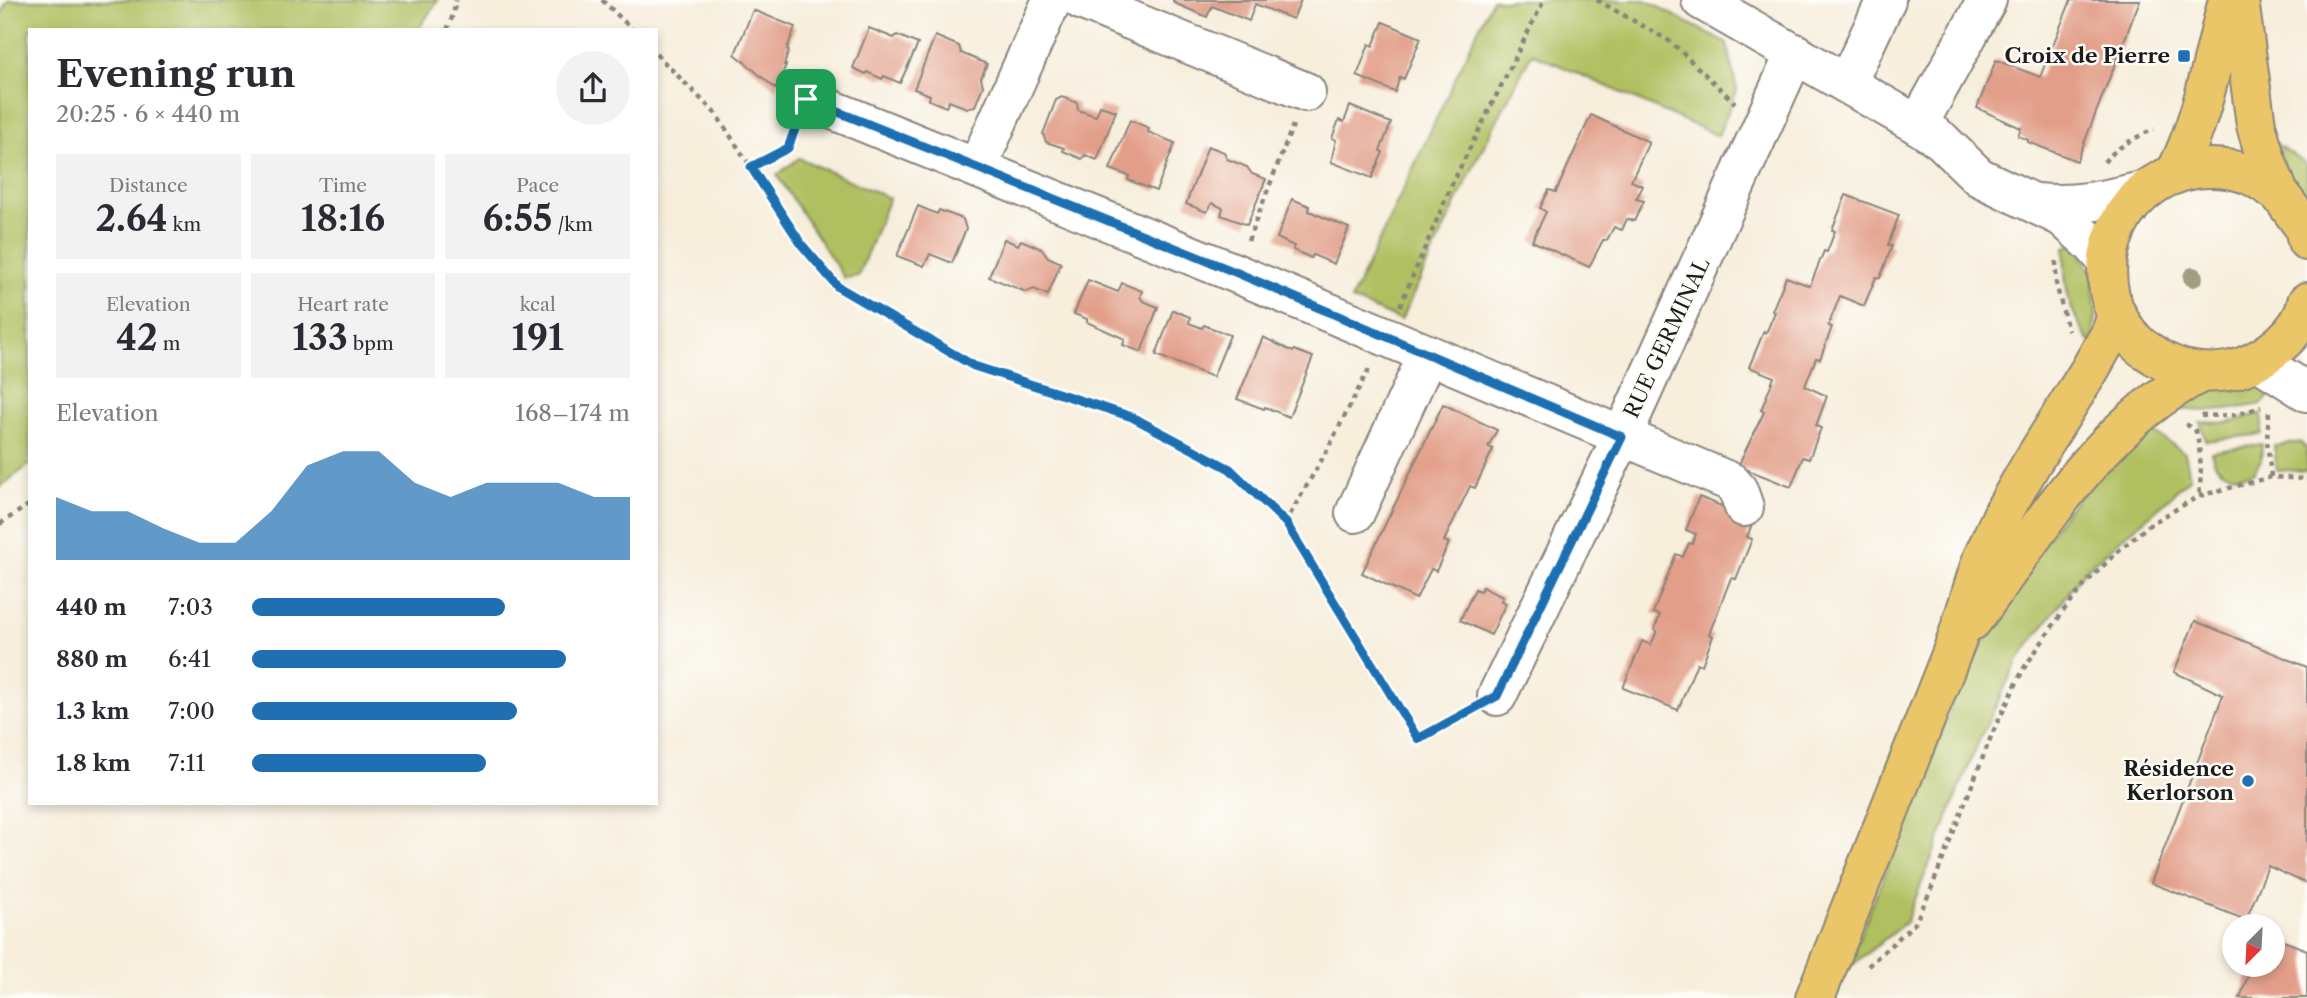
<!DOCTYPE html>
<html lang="en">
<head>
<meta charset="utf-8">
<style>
  body { margin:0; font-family:"Libre Caslon Text",serif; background:#f2f2f3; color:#2b2b33; height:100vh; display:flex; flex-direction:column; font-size:26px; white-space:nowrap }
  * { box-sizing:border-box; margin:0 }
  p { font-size:23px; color:#7c7c81 }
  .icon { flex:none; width:38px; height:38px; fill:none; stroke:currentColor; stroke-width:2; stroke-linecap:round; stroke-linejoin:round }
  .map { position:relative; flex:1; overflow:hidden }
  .side { position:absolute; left:28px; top:28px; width:630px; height:777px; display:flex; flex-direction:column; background:#fff; border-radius:0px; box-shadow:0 4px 10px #0003 }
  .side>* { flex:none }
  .needle { width:46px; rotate:204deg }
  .controls { position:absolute; left:2222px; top:914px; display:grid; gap:14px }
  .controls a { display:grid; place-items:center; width:63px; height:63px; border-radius:50%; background:#fff; box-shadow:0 4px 10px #0003; font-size:35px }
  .pin { position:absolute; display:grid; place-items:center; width:60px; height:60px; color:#fff; margin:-30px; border-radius:14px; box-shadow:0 4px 10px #0006 }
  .round { display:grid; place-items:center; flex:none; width:74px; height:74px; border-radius:37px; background:#f2f2f3 }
  .summary { display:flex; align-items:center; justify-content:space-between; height:119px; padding:0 28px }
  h1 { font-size:38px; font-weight:800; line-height:52px }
  .stats { display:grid; grid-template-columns:repeat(3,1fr); gap:10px; height:119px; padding:7px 28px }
  .stats div { display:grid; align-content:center; border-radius:0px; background:#f2f2f3; text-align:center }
  .stats b { font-size:35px; font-weight:800 }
  .stats small { font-size:19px; font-weight:400 }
  .stats p { font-size:19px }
  .chart { height:196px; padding:14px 28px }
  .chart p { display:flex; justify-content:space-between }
  .chart svg { width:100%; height:126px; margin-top:7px; fill:#1f6fb2; opacity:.7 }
  ul { padding:0 28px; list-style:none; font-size:23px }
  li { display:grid; grid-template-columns:112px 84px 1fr; align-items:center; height:52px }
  li i { height:18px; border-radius:9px; background:#1f6fb2 }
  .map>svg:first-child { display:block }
  .green { fill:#b0bf61; stroke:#666e3e; stroke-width:2 }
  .building { fill:#e29e88 }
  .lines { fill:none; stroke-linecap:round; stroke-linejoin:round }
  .minor-casing { stroke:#8a857c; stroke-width:42 }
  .major-casing { stroke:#8a857c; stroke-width:42 }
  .path { stroke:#8a857c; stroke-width:4.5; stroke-dasharray:5 5; stroke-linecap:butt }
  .minor { stroke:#fff; stroke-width:38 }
  .major { stroke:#ebc669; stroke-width:38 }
  .tree { fill:#9f9e82 }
  .route-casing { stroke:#fff; stroke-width:14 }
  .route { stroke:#1f6fb2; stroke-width:9 }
  .poi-dot { fill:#1f6fb2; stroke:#fdfcf7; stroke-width:2.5 }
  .labels { text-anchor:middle; stroke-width:5; stroke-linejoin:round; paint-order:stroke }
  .poi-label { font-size:21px; font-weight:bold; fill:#1c1c1c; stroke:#fdfcf7; text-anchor:end }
  .street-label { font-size:21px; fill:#1c1c1c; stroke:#fdfcf7 }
</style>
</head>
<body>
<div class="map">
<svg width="2307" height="998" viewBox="0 0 2307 998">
  <rect width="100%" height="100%" fill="#fdfcf7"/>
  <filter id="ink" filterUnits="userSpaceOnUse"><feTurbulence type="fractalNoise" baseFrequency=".0143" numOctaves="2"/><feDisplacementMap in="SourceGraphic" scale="14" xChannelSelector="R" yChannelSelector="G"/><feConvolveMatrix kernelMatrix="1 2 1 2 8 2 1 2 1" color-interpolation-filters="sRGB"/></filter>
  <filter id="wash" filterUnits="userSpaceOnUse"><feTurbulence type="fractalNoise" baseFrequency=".00686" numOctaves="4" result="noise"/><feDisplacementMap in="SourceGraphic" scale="28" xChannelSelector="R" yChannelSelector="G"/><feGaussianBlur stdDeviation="1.57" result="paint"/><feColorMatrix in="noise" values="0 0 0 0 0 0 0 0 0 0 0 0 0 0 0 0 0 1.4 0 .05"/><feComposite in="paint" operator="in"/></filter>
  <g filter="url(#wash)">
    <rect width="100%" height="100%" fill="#f7eedc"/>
    <g class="green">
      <path d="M8 0H438L418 30H30V464L0 487V16Z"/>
      <path d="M1492 0H1646L1727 44 1737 90 1718 136 1532 53 1477 159 1401 320 1351 300Z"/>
      <path d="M2275 143 2307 164V203L2293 186Z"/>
      <path d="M799 158 889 198 858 276 844 278 777 175Z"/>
      <path d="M2076 244 2092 273 2096 316 2092 345C2068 312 2063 287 2065 247Z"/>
      <path d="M2256 378 2275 390 2262 404 2245 407 2203 411 2161 408 2176 395Z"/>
      <path d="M2262 413V434L2206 441 2200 422 2227 423Z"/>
      <path d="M2143 425 2185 453 2190 477 2165 502 2085 570 2017 662 1978 743 1906 922 1846 970 1963 678 2006 603 2060 518Z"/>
      <path d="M2300 442 2307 449V471L2277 470 2274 446Z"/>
      <path d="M2262 444 2261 460 2253 473C2233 478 2215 474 2211 452Z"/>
    </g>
    <g id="blocks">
      <g class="building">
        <path d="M1173 0H1301L1293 19 1255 4 1249 21 1212 6 1207 17 1174 3Z"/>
        <path d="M2071 0H2140L2077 161 2028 142V140L2018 136 2021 128 1977 108 1996 60 2040 77Z"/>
        <path d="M753 10 795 27 787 49 789 50 784 65H786L776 89 735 54Z"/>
        <path d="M1383 22 1421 38 1404 79 1400 77 1395 92 1357 76 1369 44 1373 46Z"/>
        <path d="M869 28 894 38 897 35 918 44 900 83 884 76 882 79 867 72 866 74 853 68Z"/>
        <path d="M935 36 959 46 961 53 987 64 981 78 983 86 975 106 967 108 949 101 946 107 929 100 930 95 914 89Z"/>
        <path d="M1062 97 1077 103 1078 110 1096 116 1100 106 1116 111 1097 160 1085 155 1082 159 1063 151 1064 148 1046 142 1043 134 1056 100Z"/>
        <path d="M1350 106 1391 123 1380 151 1383 152 1372 178 1331 162 1336 140 1332 138 1339 120 1344 122Z"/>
        <path d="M1591 115 1649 142 1631 181 1643 186 1636 199 1644 201 1634 221 1627 219 1622 230 1614 227 1607 240H1603L1589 267 1532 241 1546 212 1540 208 1549 190 1556 192Z"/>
        <path d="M1130 120 1149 128 1148 132 1175 143 1156 191 1128 180 1129 176 1110 169Z"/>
        <path d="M1208 146 1224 152 1227 159 1247 167 1252 174 1266 179 1247 225 1221 215 1223 208 1212 203 1207 212 1186 204Z"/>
        <path d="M1846 195 1899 215 1888 245 1892 246 1880 278 1876 277 1864 306 1840 296 1828 326 1832 327 1820 359 1816 358 1805 386 1827 396 1816 426 1821 428 1809 459 1803 457 1791 487 1738 466 1764 412 1761 410 1774 377 1749 367 1764 331 1766 333 1775 312 1772 311 1786 277 1810 286 1824 251 1827 252 1835 231 1832 230Z"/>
        <path d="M1292 199 1309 206V211L1349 228 1334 264 1313 255 1311 258 1293 250 1294 246 1277 238Z"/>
        <path d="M918 206 937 214 939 210 963 219 966 229 952 263 930 254 924 266 897 256Z"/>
        <path d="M1004 239 1018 245 1021 240 1042 249 1048 257 1061 263 1048 295 1034 289 1026 292 989 277Z"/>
        <path d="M1088 280 1118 292 1122 283 1142 291 1140 297 1143 301 1158 307 1141 352 1123 345 1125 339 1087 322V319L1074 314Z"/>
        <path d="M1173 310 1190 317 1189 323 1202 328 1204 325 1230 335 1213 377 1156 355Z"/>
        <path d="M1263 337 1293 352 1294 350 1313 357 1289 417 1265 407 1264 409 1237 399Z"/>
        <path d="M1443 404 1497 430 1488 447 1493 449 1475 488 1470 486 1444 541 1449 543 1436 571 1431 569 1416 599 1362 573Z"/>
        <path d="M1699 497 1754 519 1747 537 1752 539 1736 579 1731 578 1709 634 1713 636 1702 665 1697 663 1678 710 1623 688 1642 641 1651 645 1657 631 1654 630 1660 615 1653 613 1676 554 1683 557 1689 543 1692 544 1696 534 1686 530Z"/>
        <path d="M1482 587 1503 597 1501 601 1506 603 1491 635 1460 620 1475 589 1480 591Z"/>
        <path d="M2195 621 2307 667V884L2268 866 2246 920 2151 883 2223 695 2174 672Z"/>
        <path d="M2273 937 2307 950V998H2240L2252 964H2273Z"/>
      </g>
    </g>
  </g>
  <g filter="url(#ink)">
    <use href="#blocks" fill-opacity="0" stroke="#8a857c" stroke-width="2"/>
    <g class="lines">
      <g class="minor-casing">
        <g id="minor">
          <path d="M1081 0 1306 92"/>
          <path d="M1701 0 1918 125 1941 140 1979 177 2062 217 2093 245 2106 260"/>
          <path d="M1849 84 1854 68 1886 0"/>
          <path d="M806 99 1235 273 1731 482 1738 490 1744 507"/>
          <path d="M1918 125 1987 0"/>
          <path d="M977 168 1052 0"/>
          <path d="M2036 203C2075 207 2105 200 2142 191"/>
          <path d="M2258 361 2307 392"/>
          <path d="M1355 513 1428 354"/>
          <path d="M1497 696 1622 437 1795 53"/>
        </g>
      </g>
      <g class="major-casing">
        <g id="major">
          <path d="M2239 0 2256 125 2266 160 2279 193 2304 227 2307 241"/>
          <path d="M2176 172C2203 119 2213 57 2228 0"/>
          <path d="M2279 193C2269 187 2258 178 2247 174 2231 168 2212 167 2195 169 2112 182 2077 285 2138 344 2143 349 2150 352 2155 356 2180 373 2214 377 2242 367 2268 357 2302 332 2307 302"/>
          <path d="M1972 621C2039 532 2098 425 2201 373"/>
          <path d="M1815 998 1956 642 1982 559 2004 511 2031 464 2089 371 2111 332 2117 316"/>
        </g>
      </g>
      <g class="path">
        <path d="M602 0 633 30"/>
        <path d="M1597 0 1671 42 1735 103"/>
        <path d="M447 30 453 15 456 0"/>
        <path d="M656 54 716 114 802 245 838 287 974 366 1132 417 1230 469 1285 523 1418 739 1465 713"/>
        <path d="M2104 162C2117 147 2136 137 2154 129"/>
        <path d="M751 167 788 148 794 133"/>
        <path d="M1248 241 1293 125"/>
        <path d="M2056 261V283L2068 331"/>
        <path d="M1400 306 1453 182 1544 0"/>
        <path d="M2269 412 2267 440 2271 477"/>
        <path d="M2201 416 2236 415 2261 407"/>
        <path d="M2186 424 2196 431C2201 453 2202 473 2199 496"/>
        <path d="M1285 523 1325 454 1370 367"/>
        <path d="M0 524 30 504"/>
        <path d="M1868 966 1915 923 1930 892 1992 734 2024 668 2064 610 2088 581 2117 552 2149 525 2199 496 2271 477 2307 479"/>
      </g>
      <use href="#minor" class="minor"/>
      <use href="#major" class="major"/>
    </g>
    <circle class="tree" cx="2193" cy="277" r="10"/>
  </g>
  <g class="lines" filter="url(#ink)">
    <g class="route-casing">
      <path id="route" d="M806 99 1235 272 1622 437 1497 696 1418 739 1286 523 1230 469 1132 417 974 366 838 287 802 245 751 167 788 148Z"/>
    </g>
    <use href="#route" class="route"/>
  </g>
  <g class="poi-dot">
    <rect x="2177" y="49" width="14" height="14" rx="3.5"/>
    <circle cx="2248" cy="781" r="7"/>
  </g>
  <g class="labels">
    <g class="poi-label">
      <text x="2170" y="63">Croix de Pierre</text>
      <text x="2234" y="776">Résidence<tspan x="2234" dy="24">Kerlorson</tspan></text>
    </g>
    <g class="street-label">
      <text transform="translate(1667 338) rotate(-65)" y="7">RUE GERMINAL</text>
    </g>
  </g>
</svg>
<div class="controls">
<a><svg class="needle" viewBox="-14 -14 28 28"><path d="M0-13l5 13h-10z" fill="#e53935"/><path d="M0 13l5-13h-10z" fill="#7c7c81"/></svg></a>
</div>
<div class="pin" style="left:806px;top:99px;background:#1e9e55"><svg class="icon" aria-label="arrive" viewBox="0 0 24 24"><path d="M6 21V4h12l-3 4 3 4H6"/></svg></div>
<section class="side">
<div class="summary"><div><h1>Evening run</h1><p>20:25 · 6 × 440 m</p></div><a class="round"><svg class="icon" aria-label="share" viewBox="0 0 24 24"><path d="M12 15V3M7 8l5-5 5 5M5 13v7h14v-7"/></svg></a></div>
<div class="stats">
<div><p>Distance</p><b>2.64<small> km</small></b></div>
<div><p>Time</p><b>18:16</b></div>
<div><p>Pace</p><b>6:55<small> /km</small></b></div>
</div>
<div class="stats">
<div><p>Elevation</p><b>42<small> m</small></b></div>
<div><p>Heart rate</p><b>133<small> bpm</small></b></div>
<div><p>kcal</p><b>191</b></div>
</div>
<div class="chart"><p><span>Elevation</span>168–174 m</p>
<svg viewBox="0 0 160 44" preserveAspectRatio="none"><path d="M0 44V22L10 27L20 27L30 33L40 38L50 38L60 27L70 11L80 6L90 6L100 17L110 22L120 17L130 17L140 17L150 22L160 22V44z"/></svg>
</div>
<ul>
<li><b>440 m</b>7:03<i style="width:67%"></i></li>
<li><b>880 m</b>6:41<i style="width:83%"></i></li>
<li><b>1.3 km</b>7:00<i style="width:70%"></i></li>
<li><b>1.8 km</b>7:11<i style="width:62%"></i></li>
</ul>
</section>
</div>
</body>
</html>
